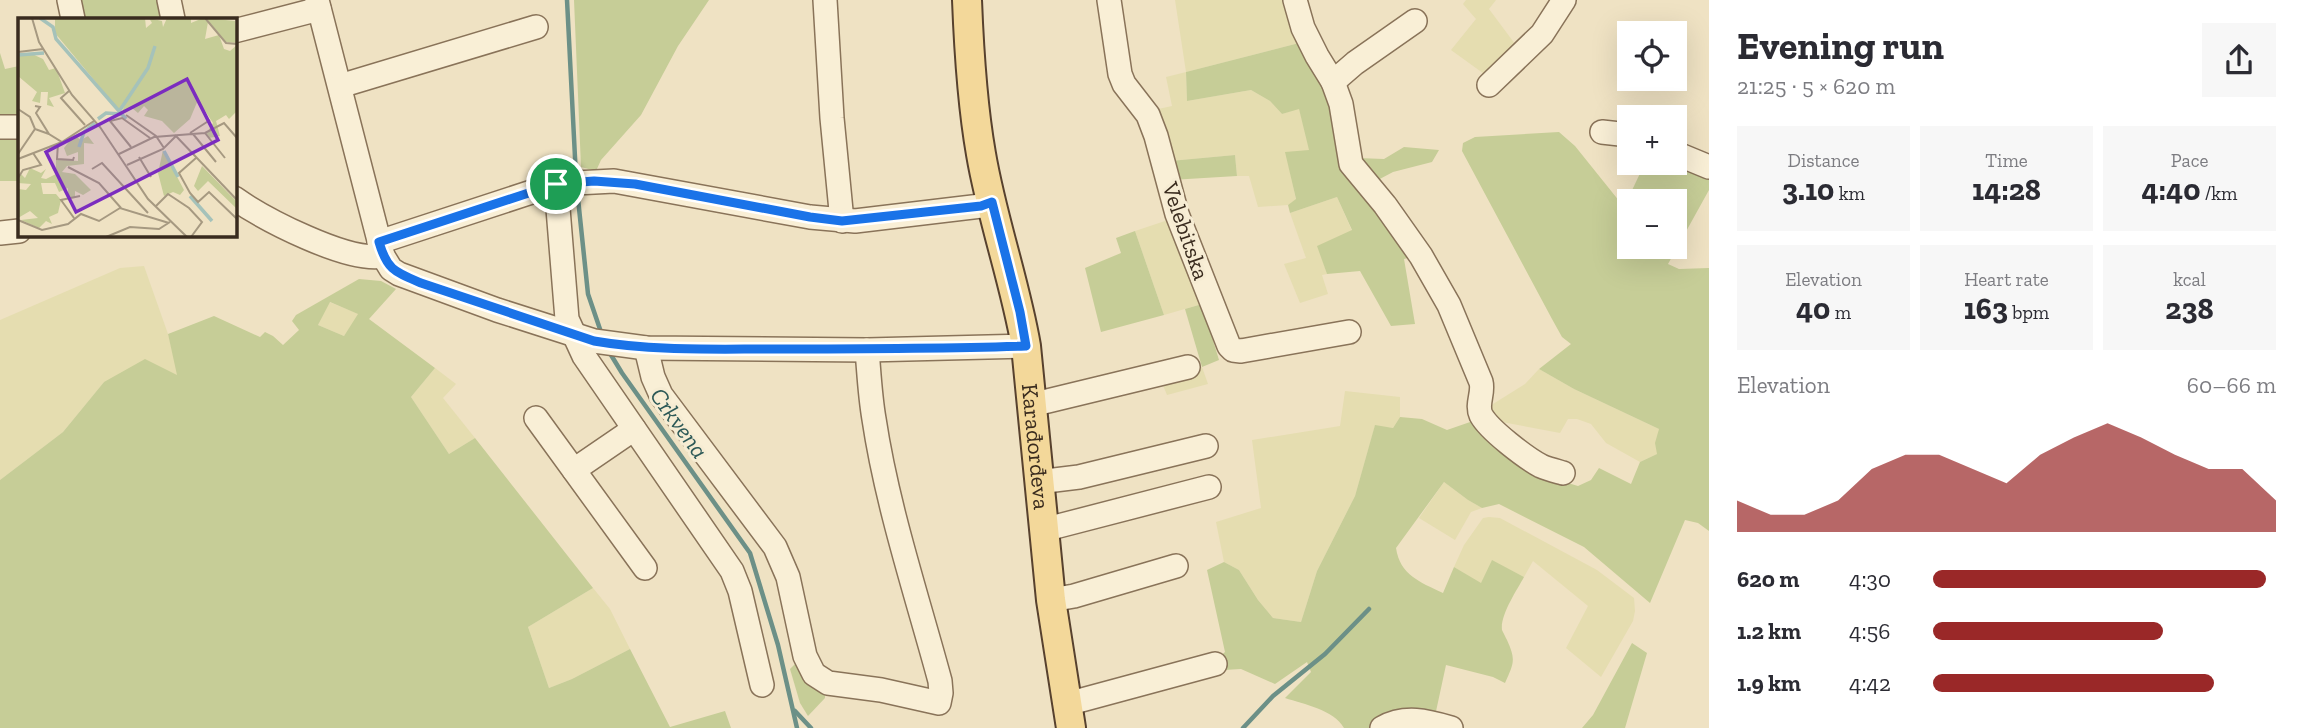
<!DOCTYPE html>
<html lang="en">
<head>
<meta charset="utf-8">
<style>
  body { margin:0; font-family:"Zilla Slab",serif; background:#f7f7f7; color:#2b2b33; height:100vh; display:flex; flex-direction:column; font-size:26px; white-space:nowrap }
  * { box-sizing:border-box; margin:0 }
  p { font-size:23px; color:#7c7c81 }
  .icon { flex:none; width:38px; height:38px; fill:none; stroke:currentColor; stroke-width:2; stroke-linecap:round; stroke-linejoin:round }
  .map { position:relative; flex:1; overflow:hidden }
  .side { display:flex; flex-direction:column; background:#fff; width:595px }
  .side>* { flex:none }
  .controls { position:absolute; left:1617px; top:21px; display:grid; gap:14px }
  .controls a { display:grid; place-items:center; width:70px; height:70px; border-radius:0px; background:#fff; box-shadow:0 7px 28px #0002; font-size:35px }
  .pin { position:absolute; display:grid; place-items:center; width:60px; height:60px; color:#fff; margin:-30px; border:4px solid #fff; border-radius:50%; box-shadow:0 2px 7px #0007 }
  .round { display:grid; place-items:center; flex:none; width:74px; height:74px; border-radius:0px; background:#f7f7f7 }
  .overview { display:flex; align-items:center; justify-content:space-between; height:119px; padding:0 28px }
  h1 { font-size:38px; font-weight:700; line-height:52px }
  .metrics { display:grid; grid-template-columns:repeat(3,1fr); gap:10px; height:119px; padding:7px 28px }
  .metrics div { display:grid; align-content:center; border-radius:0px; background:#f7f7f7; text-align:center }
  .metrics b { font-size:30px; font-weight:700 }
  .metrics small { font-size:19px; font-weight:400 }
  .metrics p { font-size:19px }
  .chart { height:196px; padding:14px 28px }
  .chart p { display:flex; justify-content:space-between }
  .chart svg { width:100%; height:126px; margin-top:7px; fill:#9a2828; opacity:.7 }
  ul { padding:0 28px; list-style:none; font-size:23px }
  li { display:grid; grid-template-columns:112px 84px 1fr; align-items:center; height:52px }
  li i { height:18px; border-radius:9px; background:#9a2828 }
  main { display:flex; flex:1; min-height:0 }
  .map>svg:first-child { display:block }
  .farmland { fill:#e5ddb0 }
  .green { fill:#c6cd97; fill-rule:evenodd }
  .lines { fill:none; stroke-linecap:round; stroke-linejoin:round }
  .stream { stroke:#6c9087; stroke-width:4.5 }
  .minor-casing { stroke:#897359; stroke-width:26 }
  .major-casing { stroke:#57412e; stroke-width:32 }
  .minor { stroke:#f9efd6; stroke-width:23 }
  .major { stroke:#f3d89a; stroke-width:28 }
  .route-casing { stroke:#fff; stroke-width:14 }
  .route { stroke:#1a73e8; stroke-width:9 }
  .labels { text-anchor:middle; stroke-width:6; stroke-linejoin:round; paint-order:stroke }
  .street-label { font-size:23px; fill:#392b1e; stroke:#f6ecd3 }
  .water-label { font-size:24px; font-style:italic; fill:#2d5957; stroke:#f6ecd3 }
  .inset-river { fill:none; stroke:#a5c2ba; stroke-width:3.5 }
  .inset-road { fill:none; stroke:#a69981; stroke-width:2 }
  .view { fill:#7b2cbf; fill-opacity:0.15; stroke:#7b2cbf; stroke-width:3.5 }
  .inset-edge { fill:none; stroke:#392b1e; stroke-width:3.5 }
</style>
</head>
<body>
<main>
<div class="map">
<svg width="1709" height="728" viewBox="0 0 1709 728">
  <rect width="100%" height="100%" fill="#efe2c3"/>
  <g class="farmland">
    <path d="M1175 0H1288L1299 43 1186 72 1187 101 1251 90 1270 101 1282 114 1299 108 1310 151 1286 153 1296 200 1288 205 1258 207 1249 176H1237L1235 155 1170 161 1149 111 1172 106 1166 77 1186 72Z"/>
    <path d="M1466 0H1496L1489 9 1518 48 1487 76 1451 50 1476 19 1463 4Z"/>
    <path d="M1337 197 1352 231 1318 246 1327 274 1322 275 1328 294 1300 303 1284 264 1306 258 1290 213Z"/>
    <path d="M1171 219 1202 304 1164 315 1135 231Z"/>
    <path d="M144 266 168 334 178 375 104 382 63 432 0 480V320L120 268Z"/>
    <path d="M329 302 359 314 344 336 318 325Z"/>
    <path d="M1202 367 1208 384 1167 395 1160 378Z"/>
    <path d="M435 368 456 384 443 398 475 438 449 454 411 397Z"/>
    <path d="M1539 369 1574 389 1659 429 1657 454 1640 462 1606 443 1591 424 1577 419H1568L1560 433 1491 420 1485 409 1525 384Z"/>
    <path d="M1345 391 1400 397V417L1393 428 1375 426 1355 496 1317 571 1301 622 1273 618 1258 600 1239 570 1224 562 1216 522 1261 508 1252 440 1340 426Z"/>
    <path d="M1444 482 1468 500 1482 508 1471 512 1455 540 1419 518Z"/>
    <path d="M1489 517 1500 518 1597 570 1634 598 1635 611 1633 621 1601 677 1566 648 1588 606 1533 561 1524 577 1492 561 1481 584 1454 567 1464 545 1483 518Z"/>
    <path d="M593 588 610 609 630 649 572 679 549 688 528 627Z"/>
  </g>
  <g class="green">
    <path d="M75 0H162L165 19H79Z"/>
    <path d="M574 0H709L678 46 641 115 601 160 596 171 581 167Z"/>
    <path d="M1299 43 1326 88 1340 136 1415 256 1404 259 1415 324 1391 326 1360 271 1327 274 1317 246 1352 230 1337 197 1290 213 1288 205 1296 199 1285 152 1309 150 1299 109 1282 114 1270 101 1251 90 1187 101 1186 72Z"/>
    <path d="M0 53 5 69 19 66V122H0Z"/>
    <rect x="0" y="132" width="19" height="49"/>
    <path d="M1559 132 1575 146 1624 207 1645 163H1675L1709 172V190L1668 264 1679 269 1709 268V531L1698 523 1685 520 1650 603 1584 547 1499 504 1482 508 1468 500 1444 482 1396 548C1400 575 1420 582 1443 593L1454 567 1481 583 1492 560 1524 577C1517 590 1500 615 1502 630 1503 632 1506 638 1507 640 1516 660 1514 663 1505 683L1493 677 1446 665 1435 716 1372 728H1344C1334 710 1304 704 1285 698L1311 672 1307 662 1275 684 1241 669 1224 670 1216 660 1225 652 1207 570 1224 562 1239 570 1258 600 1273 618 1301 622 1317 571 1355 496 1375 425 1393 428 1400 417 1422 419 1447 430 1473 421 1561 481 1578 486 1591 480 1599 468 1631 484 1640 462 1657 454 1655 443 1659 429 1574 389 1539 369 1571 344 1562 337 1552 319 1462 151 1463 143 1475 137ZM1629 201H1675V247H1629Z"/>
    <path d="M1404 147 1439 150 1432 162 1393 172 1376 181 1358 158 1384 159Z"/>
    <path d="M1235 155 1237 176 1171 180 1170 161Z"/>
    <path d="M1135 231 1164 315 1101 332 1085 268 1121 253 1116 238Z"/>
    <path d="M359 279 381 281 396 289 369 319 435 368 411 397 449 454 475 438 593 588 528 627 549 688 572 679 630 649 670 727 725 711 731 728H0V480L63 432 104 382 145 359 177 375 168 334 214 316 260 337 265 332 273 336 283 345 299 330 292 321 296 315ZM330 302 358 314 344 336 318 325Z"/>
    <path d="M1202 304 1219 360 1202 367 1185 309Z"/>
    <path d="M1632 643 1647 653 1625 728H1582L1593 715Z"/>
    <path d="M796 663 825 687V698L808 716 800 703 790 669Z"/>
  </g>
  <g class="lines">
    <g class="stream">
      <path d="M567 0 576 177"/>
      <path d="M577 189 588 294 602 335"/>
      <path d="M608 350 622 373 750 553 778 645 797 728"/>
      <path d="M795 711 811 728"/>
      <path d="M1243 728 1273 696 1325 654 1369 609"/>
    </g>
    <g class="minor-casing">
      <g id="minor">
        <path d="M69 0 73 19"/>
        <path d="M169 0 173 19"/>
        <path d="M317 0 383 256 391 269 399 274 497 310 594 341 646 348 867 350 1026 346"/>
        <path d="M825 0 832 118 842 221"/>
        <path d="M1109 0 1120 74 1124 84 1148 115 1156 136 1177 214 1229 346 1233 350 1241 351 1349 332"/>
        <path d="M1295 0 1303 28 1317 56 1333 82 1341 104 1351 164 1385 205 1421 256 1449 305 1481 382C1484 393 1476 404 1481 415 1489 430 1526 458 1541 466 1548 469 1556 471 1563 473"/>
        <path d="M234 31 319 9"/>
        <path d="M1333 82 1355 63 1415 21"/>
        <path d="M1489 85 1542 34 1564 0"/>
        <path d="M340 86 536 27"/>
        <path d="M0 127H19"/>
        <path d="M1602 132 1629 135"/>
        <path d="M1675 153 1709 167"/>
        <path d="M556 184 567 319 584 356 732 571 740 591 762 685"/>
        <path d="M234 198C264 219 348 263 383 256"/>
        <path d="M0 233 19 231"/>
        <path d="M379 242 556 184 614 181 810 217 855 221 981 206 992 202"/>
        <path d="M646 348 653 377 661 395 775 547 788 577 805 656 814 674 828 683 881 690 939 703 941 693 940 681C917 596 887 506 874 419 870 396 869 373 867 350"/>
        <path d="M1031 405 1188 367"/>
        <path d="M536 418 645 568"/>
        <path d="M574 470 634 429"/>
        <path d="M1038 482 1079 477 1206 446"/>
        <path d="M1043 530 1209 487"/>
        <path d="M1051 600 1074 596 1176 566"/>
        <path d="M1065 702 1078 701 1215 664"/>
        <path d="M1382 728C1405 715 1427 721 1451 728"/>
      </g>
    </g>
    <g class="major-casing">
      <g id="major">
        <path id="s1" d="M967 0C969 52 972 103 981 154 992 219 1015 282 1026 346L1051 600 1071 728"/>
      </g>
    </g>
    <use href="#minor" class="minor"/>
    <use href="#major" class="major"/>
  </g>
  <g class="lines">
    <g class="route-casing">
      <path id="route" d="M594 181 635 184 810 217 842 221 981 206 992 202 1020 312 1026 346C941 349 855 349 769 349 711 349 652 351 594 341L421 283C395 272 387 270 379 242L556 184Z"/>
    </g>
    <use href="#route" class="route"/>
  </g>
  <g class="labels">
    <g class="street-label">
      <text transform="translate(1186 231) rotate(71)" y="8">Velebitska</text>
      <text dy="8" stroke="none"><textPath href="#s1" startOffset="453">Karađorđeva</textPath></text>
    </g>
    <g class="water-label">
      <text transform="translate(679 423) rotate(54)" y="8">Crkvena</text>
    </g>
  </g>
  <g transform="translate(18 18)">
    <rect width="219" height="219" fill="#efe2c3"/>
    <path d="M37 0H127L128 10 134 5 131 0 144 3 145 9 149 0H173V5L185 0 190 4 187 21 201 17 206 31 212 33 219 27V93L211 101 208 97 198 103 202 118 191 120 188 116 195 105 180 82 172 101 156 115 144 103 126 98 130 92 126 88 120 95 114 90 104 94 107 86 101 92 37 15ZM188 0 217 3 219 25 208 24ZM12 35 25 41 31 52 38 50 47 75 31 80 36 89 29 87 30 74H23L22 85 14 83 19 74 0 58V36ZM56 117 63 122 70 118 76 126 66 125V146L49 148 44 154 57 156 73 172 65 177 57 173V179L50 180V170L41 174 37 165H23L25 176H38L43 182 40 195 31 199 34 206 28 203 21 210 3 202 20 200 12 193 0 200V171L8 172 13 166 0 165 2 155 7 160 12 150 23 155 28 151 23 160 28 161 38 156 34 150H38V141L60 143V134L49 138 46 130ZM145 132 166 172 162 177 155 174 146 178 140 155ZM184 148 219 184V191L190 163 180 173 176 168Z" fill="#c6cd97"/>
    <path class="inset-river" d="M22 0 35 9 38 21 108 101M0 37 26 35M102 92 130 50 137 28M80 101 88 95 103 96M61 129 66 114 77 105M146 133 160 159M172 178 194 203"/>
    <path class="inset-road" d="M14 0 21 24 54 77 82 109 130 181 169 219M187 0 208 25 219 26M0 34 25 31M51 73 43 80 67 107M17 88 22 89 18 95 31 116 44 124 76 103M0 91 12 99 17 111M108 97 138 118 146 130M172 115 192 102M187 115 207 140M175 116 198 144M157 117 219 182M40 125 39 141 55 142 56 139M113 129 92 103 104 100 132 120M0 136 17 111 31 116M101 136 136 119 187 115 206 105 219 120M121 139 133 159M178 140 161 155 172 175 180 184 191 174 219 201M0 141 44 124M109 147 145 131 158 118M50 149 81 165 103 190M74 151 84 145 130 195M0 160 5 152 23 147 15 135M138 188 150 176 171 190 184 204 173 219M56 200 43 182 62 178M0 202 24 212 50 206 63 196 81 203 102 190 151 205M88 219 112 209 141 211 152 204"/>
    <path class="view" d="M169 61 200 122 58 194 28 134Z"/>
    <rect width="219" height="219" class="inset-edge"/>
  </g>
</svg>
<div class="controls">
<a><svg class="icon" aria-label="locate" viewBox="0 0 24 24"><circle cx="12" cy="12" r="6"/><path d="M12 2v4M12 18v4M2 12h4M18 12h4"/></svg></a>
<a>+</a>
<a>−</a>
</div>
<div class="pin" style="left:556px;top:184px;background:#1e9e55"><svg class="icon" aria-label="arrive" viewBox="0 0 24 24"><path d="M6 21V4h12l-3 4 3 4H6"/></svg></div>
</div>
<section class="side">
<div class="overview"><div><h1>Evening run</h1><p>21:25 · 5 × 620 m</p></div><a class="round"><svg class="icon" aria-label="share" viewBox="0 0 24 24"><path d="M12 15V3M7 8l5-5 5 5M5 13v7h14v-7"/></svg></a></div>
<div class="metrics">
<div><p>Distance</p><b>3.10<small> km</small></b></div>
<div><p>Time</p><b>14:28</b></div>
<div><p>Pace</p><b>4:40<small> /km</small></b></div>
</div>
<div class="metrics">
<div><p>Elevation</p><b>40<small> m</small></b></div>
<div><p>Heart rate</p><b>163<small> bpm</small></b></div>
<div><p>kcal</p><b>238</b></div>
</div>
<div class="chart"><p><span>Elevation</span>60–66 m</p>
<svg viewBox="0 0 160 44" preserveAspectRatio="none"><path d="M0 44V33L10 38L20 38L30 33L40 22L50 17L60 17L70 22L80 27L90 17L100 11L110 6L120 11L130 17L140 22L150 22L160 33V44z"/></svg>
</div>
<ul>
<li><b>620 m</b>4:30<i style="width:97%"></i></li>
<li><b>1.2 km</b>4:56<i style="width:67%"></i></li>
<li><b>1.9 km</b>4:42<i style="width:82%"></i></li>
</ul>
</section>
</main>
</body>
</html>
